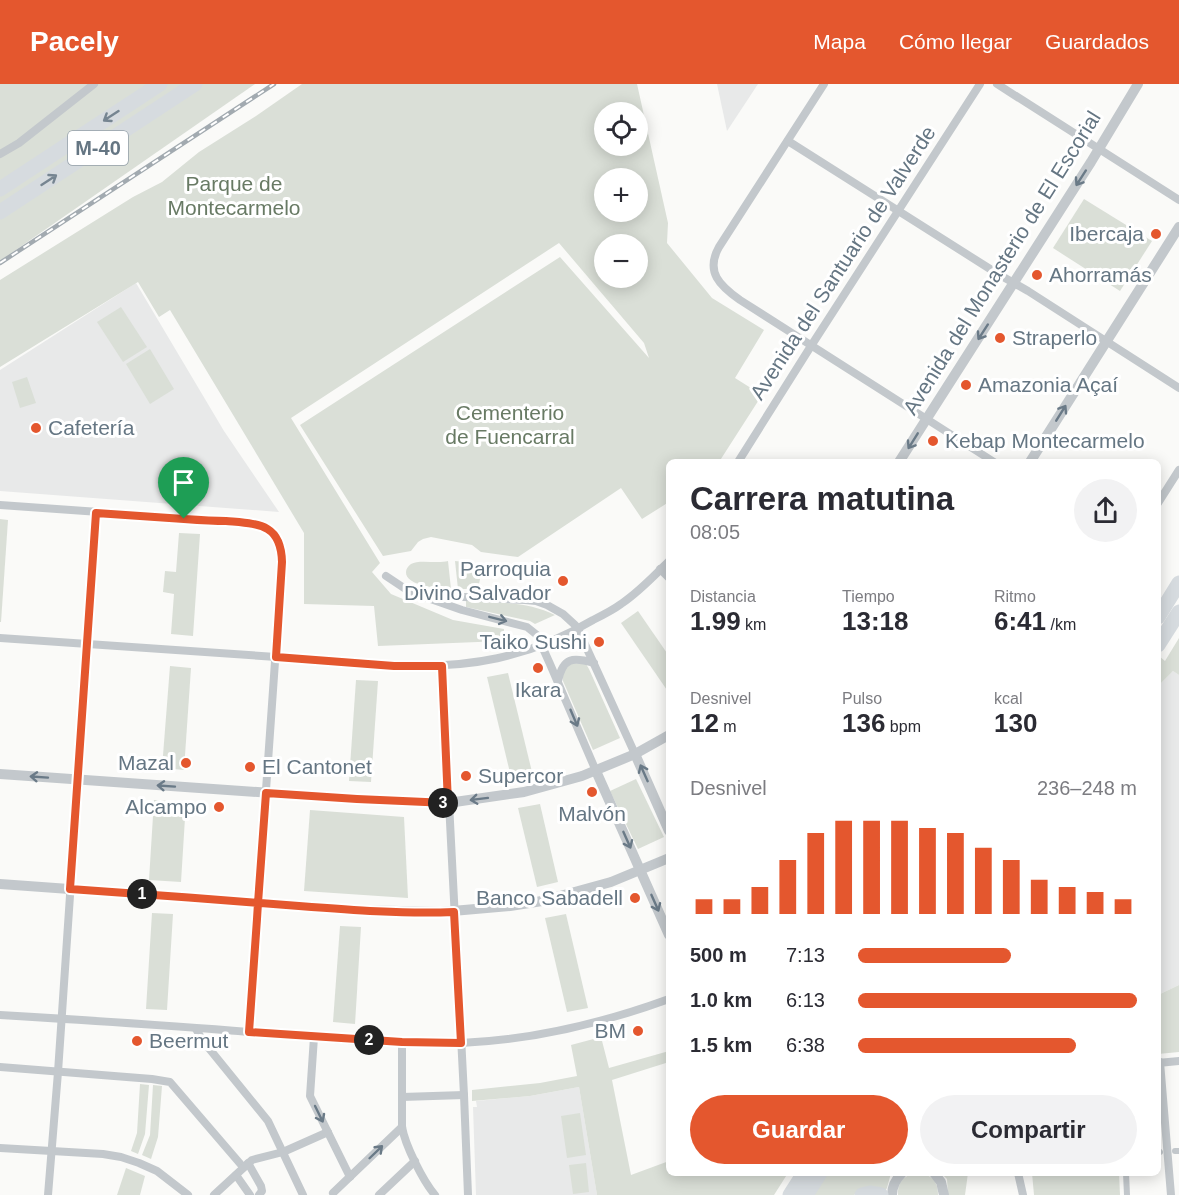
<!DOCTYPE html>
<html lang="es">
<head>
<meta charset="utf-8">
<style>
  body { margin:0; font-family:Helvetica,sans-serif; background:#f2f2f3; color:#2b2b33; height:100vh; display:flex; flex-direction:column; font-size:22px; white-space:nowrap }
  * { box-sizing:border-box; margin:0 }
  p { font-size:20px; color:#7c7c81 }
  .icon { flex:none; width:33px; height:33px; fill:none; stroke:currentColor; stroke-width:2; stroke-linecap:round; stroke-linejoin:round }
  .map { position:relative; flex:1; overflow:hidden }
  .details { position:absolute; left:666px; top:375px; width:495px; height:717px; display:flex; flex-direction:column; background:#fff; border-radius:9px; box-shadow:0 3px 15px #0003 }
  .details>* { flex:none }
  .tools { position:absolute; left:594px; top:18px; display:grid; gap:12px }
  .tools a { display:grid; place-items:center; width:54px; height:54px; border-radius:50%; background:#fff; box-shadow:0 3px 15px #0003; font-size:30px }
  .pin { position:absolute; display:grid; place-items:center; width:51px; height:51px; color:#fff; margin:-62px -26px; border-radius:50% 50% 50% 0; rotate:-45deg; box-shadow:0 0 6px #0007 }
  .pin .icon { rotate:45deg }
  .km { position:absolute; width:30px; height:30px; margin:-15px; border-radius:50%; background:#222; color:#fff; font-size:16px; line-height:30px; text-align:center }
  .round { display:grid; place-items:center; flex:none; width:63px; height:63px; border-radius:32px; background:#f2f2f3 }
  .overview { display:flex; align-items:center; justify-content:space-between; height:102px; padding:0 24px }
  h1 { font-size:33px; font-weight:800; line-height:45px }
  .metrics { display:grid; grid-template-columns:repeat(3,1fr); gap:9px; height:102px; padding:6px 24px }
  .metrics div { display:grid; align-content:center }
  .metrics b { font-size:26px; font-weight:800 }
  .metrics small { font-size:16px; font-weight:400 }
  .metrics p { font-size:16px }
  .chart { height:168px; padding:12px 24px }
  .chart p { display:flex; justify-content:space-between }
  .chart svg { width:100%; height:108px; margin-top:6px; stroke:#e4572e; stroke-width:6 }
  .button { display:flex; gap:12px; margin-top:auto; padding:12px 24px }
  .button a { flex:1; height:69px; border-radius:36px; background:#e4572e; color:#fff; font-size:24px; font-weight:800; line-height:69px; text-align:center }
  .button a+a { background:#f2f2f3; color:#2b2b33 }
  ul { padding:0 24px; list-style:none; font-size:20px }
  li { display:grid; grid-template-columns:96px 72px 1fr; align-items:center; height:45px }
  li i { height:15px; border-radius:8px; background:#e4572e }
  header { display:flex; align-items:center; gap:36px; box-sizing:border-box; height:84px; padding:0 30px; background:#e4572e; color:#fff }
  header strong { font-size:28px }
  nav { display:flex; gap:33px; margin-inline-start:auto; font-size:21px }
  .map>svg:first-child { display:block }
  .built { fill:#e8e9e9 }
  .green { fill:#dadfd7; fill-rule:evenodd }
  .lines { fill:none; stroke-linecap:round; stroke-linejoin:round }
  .pedestrian { stroke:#c3c8cc; stroke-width:6 }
  .minor { stroke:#c3c8cc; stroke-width:8 }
  .tertiary { stroke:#c3c8cc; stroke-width:10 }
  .motorway { stroke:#d6dbdf; stroke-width:15 }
  .rail-casing { stroke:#a2aab0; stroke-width:4.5 }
  .rail { stroke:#fff; stroke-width:2; stroke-dasharray:7; stroke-linecap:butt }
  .oneway { stroke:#768591 }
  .oneway2 { stroke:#6a7a87 }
  .route-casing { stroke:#fff; stroke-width:12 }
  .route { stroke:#e4572e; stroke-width:8 }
  .poi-dot { fill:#e4572e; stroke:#fff; stroke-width:2 }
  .labels { text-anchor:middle; stroke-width:6; stroke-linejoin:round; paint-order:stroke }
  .shield { fill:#fff; stroke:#939fa8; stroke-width:1.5 }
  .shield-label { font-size:20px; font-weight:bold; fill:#657683 }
  .park-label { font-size:21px; fill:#687a64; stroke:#fff }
  .poi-label { font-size:21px; fill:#657683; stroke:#fff; text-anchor:start }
  .street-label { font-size:21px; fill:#657683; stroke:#fff }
</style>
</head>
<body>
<header>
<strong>Pacely</strong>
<nav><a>Mapa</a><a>Cómo llegar</a><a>Guardados</a></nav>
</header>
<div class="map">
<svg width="1179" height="1111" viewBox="0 0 1179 1111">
  <rect width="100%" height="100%" fill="#fafaf8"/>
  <g class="built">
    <path d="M717 0H758L727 47Z"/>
    <path d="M136 199 224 347 279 428 0 407V286Z"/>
    <path d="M1173 587 1179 591V901L1158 911V602Z"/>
    <path d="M579 1003 597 1111H476L473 1023H477L476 1017 530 1012Z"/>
  </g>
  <g class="green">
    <path d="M0 0H255L0 177Z"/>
    <path d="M302 0H637L668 139 667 159 712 214 764 246 735 294 762 311 719 378H669V418L642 435 621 404 518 473 481 468 472 461 431 453 423 455 418 458 411 467 383 472 300 341 560 173 649 274 644 259 559 159 291 334 380 479 372 488 391 510 453 536 504 545 503 557 378 562 374 522 304 520V449L170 226 159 233 138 198 0 283V196L133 113 162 98 199 68 256 32ZM604 28H638V62H604ZM604 94H638V128H604ZM638 160V194H604V160Z"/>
    <path d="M1084 115 1152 157 1120 207 1053 164Z"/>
    <path d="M121 223 147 263 123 278 97 238Z"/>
    <path d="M150 265 174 305 150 320 126 280Z"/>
    <path d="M27 293 36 319 20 324 12 298Z"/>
    <path d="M0 435 8 436 1 538H0Z"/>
    <path d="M179 449 200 450 193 552 171 550 174 510 163 508 165 487 176 488Z"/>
    <path d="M448 477 451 505C441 505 405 502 406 488 406 485 408 482 411 480 419 475 437 480 448 477Z"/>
    <path d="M455 477 483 480 478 505H458Z"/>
    <path d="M466 517C496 519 528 517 555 531L535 540 530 537 466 523Z"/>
    <path d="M638 527 669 572V609L621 539Z"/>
    <path d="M1179 554V591L1173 587 1158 602V573L1159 572 1165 577Z"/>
    <path d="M570 579 586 580 589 585 620 654 593 666 563 597 562 589Z"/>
    <path d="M170 582 191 584 184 686 162 684Z"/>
    <path d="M508 589 532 688 511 693 487 593Z"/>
    <path d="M356 596 378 597 371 698 349 697Z"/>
    <path d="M636 695 664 753 638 765 610 707Z"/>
    <path d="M154 716 186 718 181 798 149 796Z"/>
    <path d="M540 720 558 798 537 803 518 724Z"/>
    <path d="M310 726 404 733 408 814 304 807Z"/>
    <path d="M152 829 173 830 167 926 146 925Z"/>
    <path d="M566 830 588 924 567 928 545 834Z"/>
    <path d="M340 842 361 843 355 940 333 938Z"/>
    <path d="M1179 901V968L1158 970V911Z"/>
    <path d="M601 953 609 984 669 967V978L612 996 631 1091 669 1077V1089H788L774 1111H597L579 1003 530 1012 472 1017V1006L540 999 577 992 571 961Z"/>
    <path d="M140 1000 149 1001 145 1050 138 1070 131 1067 137 1049Z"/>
    <path d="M153 1001 162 1002 158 1053 151 1075 142 1071 150 1051Z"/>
    <path d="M580 1029 586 1071 567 1074 561 1032Z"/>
    <path d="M586 1079 589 1108 573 1110 569 1081Z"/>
    <path d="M126 1084 145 1092 140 1111H117Z"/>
    <path d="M827 1089H891L887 1104 885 1107 861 1106 854 1111H814Z"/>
    <path d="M914 1089C929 1089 938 1095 938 1111H898C897 1100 903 1092 914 1089Z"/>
    <path d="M941 1089H968L965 1111H948L947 1095Z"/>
    <path d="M1032 1089H1119L1120 1111H1034Z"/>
  </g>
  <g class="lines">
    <g class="pedestrian">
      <path d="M1175 1067H1179"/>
      <path d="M1158 1069 1160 1068"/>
      <path d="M1126 1089 1127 1111"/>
    </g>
    <g class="minor">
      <path d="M824 0 719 163C705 188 720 202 740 216L994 378"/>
      <path d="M997 0 1179 116"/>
      <path d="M788 57 998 190 1028 207 1179 304"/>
      <path d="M0 70 19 59 94 0"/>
      <path d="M738 378 811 262 980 0"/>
      <path d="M1158 419 1179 386"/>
      <path d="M0 421 255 439C275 448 281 456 282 478L249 948"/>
      <path d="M660 485 669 494"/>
      <path d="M386 492 410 508 422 512 462 526 527 543 537 551 550 580 596 687"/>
      <path d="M428 512 464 513 525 516 536 517 547 521 563 530 575 541 578 545 635 670"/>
      <path d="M0 554 394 581C468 585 529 574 593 536 603 531 613 526 621 520 639 508 654 492 669 477"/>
      <path d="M442 582 464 1011 468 1111"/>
      <path d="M558 597C563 573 573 573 594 579"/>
      <path d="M0 931C83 936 166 941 249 948 319 953 390 962 461 959 532 956 603 939 669 915"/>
      <path d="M196 945 203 957 268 1037 303 1111"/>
      <path d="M314 953 310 1012 350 1093"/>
      <path d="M402 958V1043C405 1061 423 1097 435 1111"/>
      <path d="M1160 978 1171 1111"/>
      <path d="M1158 979 1179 977"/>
      <path d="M0 983 152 995 170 998 243 1083"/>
      <path d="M402 1013 464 1011"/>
      <path d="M0 1064 103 1070 121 1073 139 1079 157 1087 188 1111"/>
      <path d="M248 1079 261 1102 262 1107 259 1111"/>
      <path d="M1018 1089 1023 1111"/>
      <path d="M236 1091 250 1111"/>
      <path d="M333 1109 402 1043"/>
      <path d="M48 1111 58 988 96 429"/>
      <path d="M214 1111 252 1076 283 1068 328 1048"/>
      <path d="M379 1111 415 1077"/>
    </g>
    <g class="tertiary">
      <path d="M899 378 1091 78 1138 0"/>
      <path d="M1030 378 1179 143"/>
      <path d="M635 670 669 747"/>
      <path d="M596 687 669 851"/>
      <path d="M0 690 357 715 448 719 524 708 582 692 635 670 669 651"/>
      <path d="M0 800 358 826 441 828 510 822 542 817 611 798 669 774"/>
      <path d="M934 1089 941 1098 944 1111"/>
      <path d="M892 1111C892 1102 895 1096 902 1089"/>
    </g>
    <g class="motorway">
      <path d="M0 105 160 0"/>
      <path d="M0 128 195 0"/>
      <path d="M1158 533 1179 499"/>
      <path d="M1158 561 1179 528"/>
      <path d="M790 1111 804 1089"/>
      <path d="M806 1111 820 1089"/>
      <path d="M862 1111 870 1109 881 1111"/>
    </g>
    <g class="rail-casing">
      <path id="rail" d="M0 179 274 0"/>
    </g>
    <use href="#rail" class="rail"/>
  </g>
  <defs><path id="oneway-shaft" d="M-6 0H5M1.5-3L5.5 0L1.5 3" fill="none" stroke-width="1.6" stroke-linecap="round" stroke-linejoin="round" transform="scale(1.5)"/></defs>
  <g class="oneway">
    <use href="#oneway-shaft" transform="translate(111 32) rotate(147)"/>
    <use href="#oneway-shaft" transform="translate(49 96) rotate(-33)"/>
  </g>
  <g class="oneway2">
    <use href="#oneway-shaft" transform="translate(1081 94) rotate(123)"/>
    <use href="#oneway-shaft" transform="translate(983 248) rotate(123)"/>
    <use href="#oneway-shaft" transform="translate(1061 329) rotate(-58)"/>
    <use href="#oneway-shaft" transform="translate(913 357) rotate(122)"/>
    <use href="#oneway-shaft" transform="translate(498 535) rotate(14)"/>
    <use href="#oneway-shaft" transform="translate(574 634) rotate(67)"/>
    <use href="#oneway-shaft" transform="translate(644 689) rotate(-114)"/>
    <use href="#oneway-shaft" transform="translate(39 693) rotate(-176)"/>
    <use href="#oneway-shaft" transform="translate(166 702) rotate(-176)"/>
    <use href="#oneway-shaft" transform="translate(479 715) rotate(173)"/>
    <use href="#oneway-shaft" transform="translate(627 756) rotate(66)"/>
    <use href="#oneway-shaft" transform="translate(655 819) rotate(66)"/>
    <use href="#oneway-shaft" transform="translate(319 1030) rotate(64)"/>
    <use href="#oneway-shaft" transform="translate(376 1068) rotate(-44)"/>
  </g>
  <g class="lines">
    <g class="route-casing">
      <path id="route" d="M184 435 96 429 70 805C146 810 223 816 299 822 351 826 403 830 454 828L461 959 402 958 249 948 257 835 258 819 266 709 357 715 448 719 442 582H394L276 573 282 478C281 439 258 440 226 437 212 437 198 436 184 435"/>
    </g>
    <use href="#route" class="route"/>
  </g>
  <g class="poi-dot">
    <circle cx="1156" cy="150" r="6"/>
    <circle cx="1037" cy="191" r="6"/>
    <circle cx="1000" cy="254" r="6"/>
    <circle cx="966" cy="301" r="6"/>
    <circle cx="36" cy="344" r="6"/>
    <circle cx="933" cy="357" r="6"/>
    <circle cx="563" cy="497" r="6"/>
    <circle cx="599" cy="558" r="6"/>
    <circle cx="538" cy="584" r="6"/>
    <circle cx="186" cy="679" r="6"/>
    <circle cx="250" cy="683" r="6"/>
    <circle cx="466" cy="692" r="6"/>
    <circle cx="592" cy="708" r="6"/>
    <circle cx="219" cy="723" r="6"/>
    <circle cx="635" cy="814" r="6"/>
    <circle cx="638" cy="947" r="6"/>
    <circle cx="137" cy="957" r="6"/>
  </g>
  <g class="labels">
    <rect class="shield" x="68" y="47" width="60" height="34" rx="4.5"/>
    <g class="shield-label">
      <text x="98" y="71">M-40</text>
    </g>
    <g class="park-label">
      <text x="234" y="107">Parque de<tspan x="234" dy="24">Montecarmelo</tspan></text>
      <text x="510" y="336">Cementerio<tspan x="510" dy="24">de Fuencarral</tspan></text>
    </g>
    <g class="poi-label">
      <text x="1144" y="157" text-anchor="end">Ibercaja</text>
      <text x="1049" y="198">Ahorramás</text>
      <text x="1012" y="261">Straperlo</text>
      <text x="978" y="308">Amazonia Açaí</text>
      <text x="48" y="351">Cafetería</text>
      <text x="945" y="364">Kebap Montecarmelo</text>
      <text x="551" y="492" text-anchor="end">Parroquia<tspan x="551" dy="24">Divino Salvador</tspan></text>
      <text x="587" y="565" text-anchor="end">Taiko Sushi</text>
      <text x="538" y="613" text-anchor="middle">Ikara</text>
      <text x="174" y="686" text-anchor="end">Mazal</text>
      <text x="262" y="690">El Cantonet</text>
      <text x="478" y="699">Supercor</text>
      <text x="207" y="730" text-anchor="end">Alcampo</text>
      <text x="592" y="737" text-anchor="middle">Malvón</text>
      <text x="623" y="821" text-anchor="end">Banco Sabadell</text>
      <text x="626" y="954" text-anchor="end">BM</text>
      <text x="149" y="964">Beermut</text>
    </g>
    <g class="street-label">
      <text transform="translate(843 179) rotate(-57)" y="7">Avenida del Santuario de Valverde</text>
      <text transform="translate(1002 179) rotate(-58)" y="7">Avenida del Monasterio de El Escorial</text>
    </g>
  </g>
</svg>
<div class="tools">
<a><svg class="icon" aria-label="locate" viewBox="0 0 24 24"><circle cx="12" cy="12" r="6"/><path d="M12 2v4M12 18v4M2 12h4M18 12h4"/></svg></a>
<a>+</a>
<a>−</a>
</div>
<div class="pin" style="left:184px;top:435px;background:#1e9e55"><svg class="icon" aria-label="arrive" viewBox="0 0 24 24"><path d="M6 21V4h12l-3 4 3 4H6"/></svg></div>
<b class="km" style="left:142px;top:810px">1</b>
<b class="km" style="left:369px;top:956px">2</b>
<b class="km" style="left:443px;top:719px">3</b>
<section class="details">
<div class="overview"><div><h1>Carrera matutina</h1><p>08:05</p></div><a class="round"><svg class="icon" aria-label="share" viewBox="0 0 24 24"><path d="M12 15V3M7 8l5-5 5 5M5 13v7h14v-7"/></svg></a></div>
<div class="metrics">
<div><p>Distancia</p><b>1.99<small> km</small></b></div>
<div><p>Tiempo</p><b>13:18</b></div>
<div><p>Ritmo</p><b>6:41<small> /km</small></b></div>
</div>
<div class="metrics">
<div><p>Desnivel</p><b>12<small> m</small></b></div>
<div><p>Pulso</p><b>136<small> bpm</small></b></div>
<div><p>kcal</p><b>130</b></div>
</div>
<div class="chart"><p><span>Desnivel</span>236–248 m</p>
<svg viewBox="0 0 160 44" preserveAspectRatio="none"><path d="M5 44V38M15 44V38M25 44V33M35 44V22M45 44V11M55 44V6M65 44V6M75 44V6M85 44V9M95 44V11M105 44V17M115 44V22M125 44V30M135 44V33M145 44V35M155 44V38"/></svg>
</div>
<ul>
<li><b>500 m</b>7:13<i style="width:55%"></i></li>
<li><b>1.0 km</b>6:13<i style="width:100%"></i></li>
<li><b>1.5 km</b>6:38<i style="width:78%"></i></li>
</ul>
<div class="button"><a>Guardar</a><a>Compartir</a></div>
</section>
</div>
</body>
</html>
